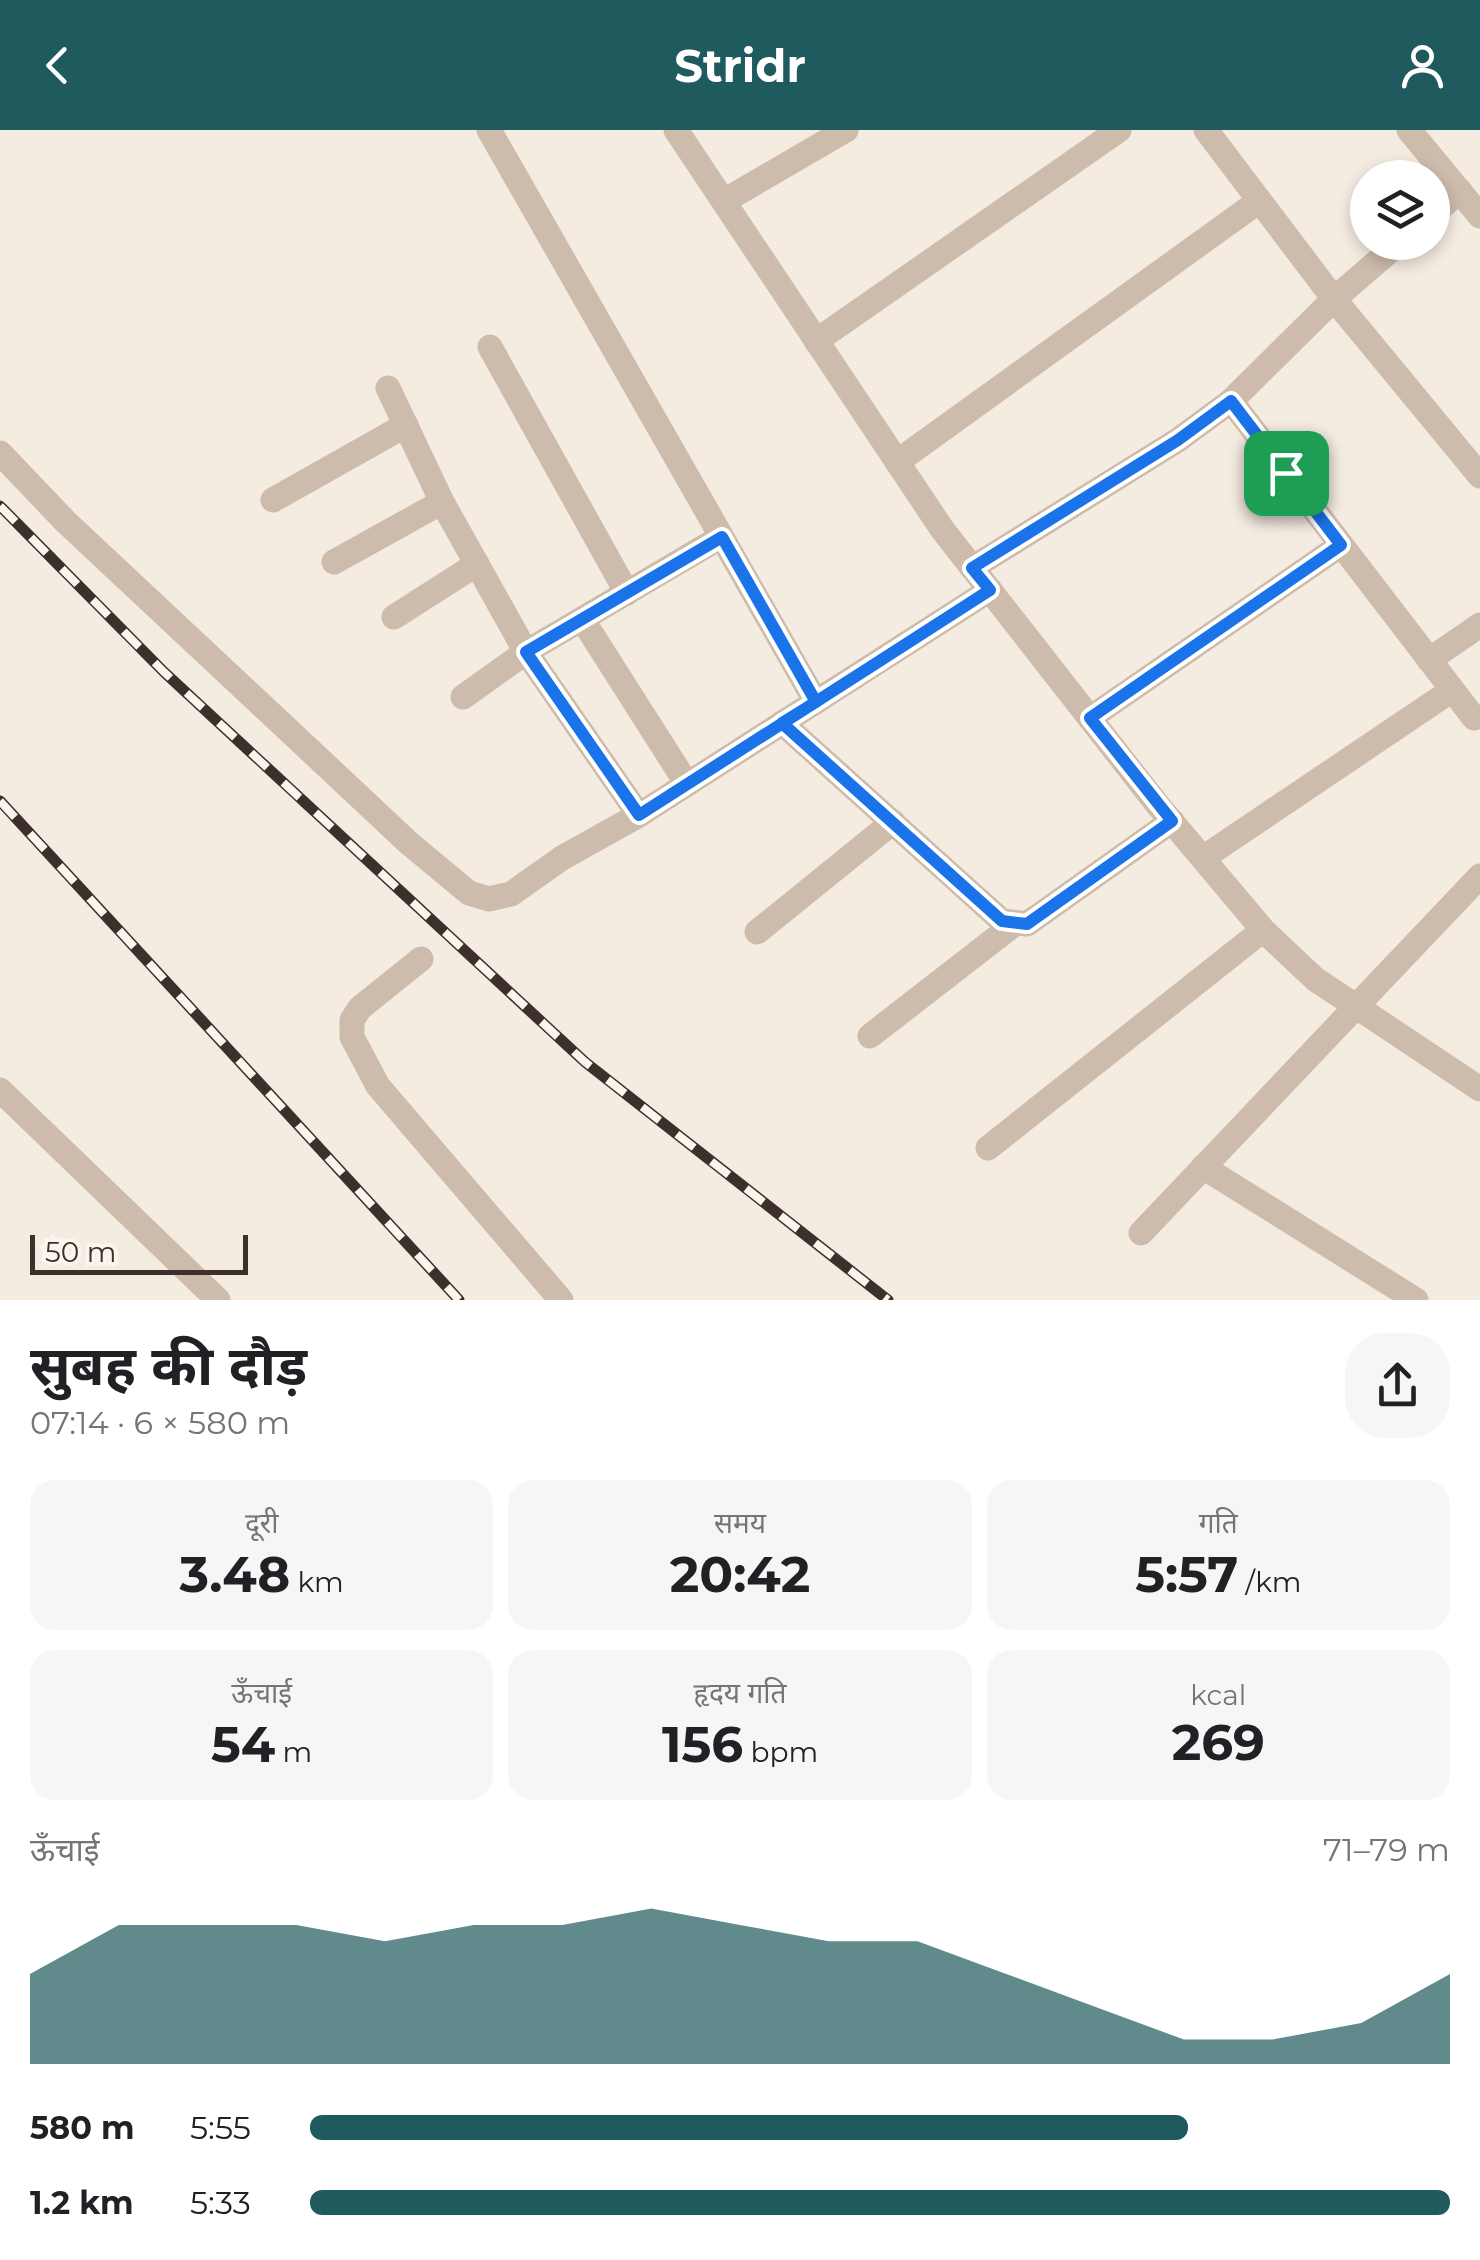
<!DOCTYPE html>
<html lang="hi">
<head>
<meta charset="utf-8">
<style>
  body { margin:0; font-family:Montserrat,"Noto Sans Devanagari",sans-serif; background:#f6f6f6; color:#202124; height:100vh; display:flex; flex-direction:column; font-size:38px; white-space:nowrap }
  * { box-sizing:border-box; margin:0 }
  p { font-size:32px; color:#757577 }
  .icon { flex:none; width:55px; height:55px; fill:none; stroke:currentColor; stroke-width:2; stroke-linecap:round; stroke-linejoin:round }
  .map { position:relative; height:1170px; overflow:hidden }
  .side { display:flex; flex-direction:column; background:#fff; flex:1 }
  .side>* { flex:none }
  .controls { position:absolute; left:1350px; top:30px; display:grid; gap:20px }
  .controls a { display:grid; place-items:center; width:100px; height:100px; border-radius:50%; background:#fff; box-shadow:0 5px 15px #0003; font-size:50px }
  .scale { position:absolute; left:30px; bottom:25px; width:218px; box-sizing:border-box; padding-left:10px; border:5px solid #3b302b; border-top:0; font-size:28px; line-height:35px; white-space:nowrap; color:#3b302b; -webkit-text-stroke:8px #fbf5ee; paint-order:stroke }
  .pin { position:absolute; display:grid; place-items:center; width:85px; height:85px; color:#fff; margin:-42px; border-radius:20px; box-shadow:0 5px 15px #0006 }
  .round { display:grid; place-items:center; flex:none; width:105px; height:105px; border-radius:40px; background:#f6f6f6 }
  .overview { display:flex; align-items:center; justify-content:space-between; height:170px; padding:0 30px }
  h1 { font-size:55px; font-weight:700; line-height:75px }
  .stats { display:grid; grid-template-columns:repeat(3,1fr); gap:15px; height:170px; padding:10px 30px }
  .stats div { display:grid; align-content:center; border-radius:25px; background:#f6f6f6; text-align:center }
  .stats b { font-size:50px; font-weight:700 }
  .stats small { font-size:28px; font-weight:400 }
  .stats p { font-size:28px }
  .chart { height:280px; padding:20px 30px }
  .chart p { display:flex; justify-content:space-between }
  .chart svg { width:100%; height:180px; margin-top:10px; fill:#1f5a5e; opacity:.7 }
  ul { padding:0 30px; list-style:none; font-size:32px }
  li { display:grid; grid-template-columns:160px 120px 1fr; align-items:center; height:75px }
  li i { height:25px; border-radius:12px; background:#1f5a5e }
  header { display:flex; justify-content:space-between; align-items:center; height:130px; padding:0 30px; background:#1f5a5e; color:#fff; font-size:45px; font-weight:700 }
  .map>svg:first-child { display:block }
  .lines { fill:none; stroke-linecap:round; stroke-linejoin:round }
  .minor { stroke:#cdbbac; stroke-width:25 }
  .rail-casing { stroke:#3b302b; stroke-width:11 }
  .rail { stroke:#fbf5ee; stroke-width:8; stroke-dasharray:22; stroke-linecap:butt }
  .route-casing { stroke:#fff; stroke-width:20 }
  .route { stroke:#1a73e8; stroke-width:12 }
</style>
</head>
<body>
<header><svg class="icon" aria-label="back" viewBox="0 0 24 24"><path d="M15 5l-7 7 7 7"/></svg>Stridr<svg class="icon" aria-label="person" viewBox="0 0 24 24"><circle cx="12" cy="8" r="4"/><path d="M4 21q1-7 8-7t8 7"/></svg></header>
<div class="map">
<svg width="1480" height="1170" viewBox="0 0 1480 1170">
  <rect width="100%" height="100%" fill="#f4ebe1"/>
  <g class="lines">
    <g class="minor">
      <path d="M489 0 816 572"/>
      <path d="M676 0 942 399 1157 674 1263 800 1315 849 1480 959"/>
      <path d="M1206 0 1334 169 1480 346"/>
      <path d="M1409 0 1480 86"/>
      <path d="M724 71 846 0"/>
      <path d="M1432 85 1460 61"/>
      <path d="M816 211 1119 0"/>
      <path d="M490 217 627 463"/>
      <path d="M388 258 442 372 526 522 639 685"/>
      <path d="M1231 271 1474 588"/>
      <path d="M0 323 65 391 410 714 469 763 489 769 511 764 562 728 639 685 990 460"/>
      <path d="M897 332 1259 71"/>
      <path d="M273 370 406 295"/>
      <path d="M334 432 442 372"/>
      <path d="M972 438 1178 310 1231 271 1334 169 1400 112"/>
      <path d="M394 487 477 434"/>
      <path d="M582 489 687 654"/>
      <path d="M1429 530 1480 495"/>
      <path d="M463 567 526 522 721 407"/>
      <path d="M1090 588 1341 415"/>
      <path d="M782 593 1002 791 1027 794 1172 691"/>
      <path d="M1203 728 1452 560"/>
      <path d="M757 802 893 692"/>
      <path d="M421 829 360 878 352 890V907L378 956 561 1170"/>
      <path d="M870 906 1013 795"/>
      <path d="M0 960 218 1170"/>
      <path d="M988 1018 1263 800"/>
      <path d="M1203 1037 1416 1170"/>
      <path d="M1141 1103 1480 746"/>
    </g>
    <g class="rail-casing">
      <g id="rail">
        <path d="M0 376 164 542 585 932 888 1170"/>
        <path d="M0 671 459 1170"/>
      </g>
    </g>
    <use href="#rail" class="rail"/>
  </g>
  <g class="lines">
    <g class="route-casing">
      <path id="route" d="M1286 343 1231 271 1178 310 972 438 990 460C873 535 756 611 639 685L526 522 722 407 816 572 782 593 1002 791 1027 794 1172 691 1090 588 1341 415 1286 343"/>
    </g>
    <use href="#route" class="route"/>
  </g>
</svg>
<div class="controls">
<a><svg class="icon" aria-label="layers" viewBox="0 0 24 24"><path d="M12 4l9 5-9 5-9-5zM3 14l9 5 9-5"/></svg></a>
</div>
<div class="scale">50 m</div>
<div class="pin" style="left:1286px;top:343px;background:#1e9e55"><svg class="icon" aria-label="arrive" viewBox="0 0 24 24"><path d="M6 21V4h12l-3 4 3 4H6"/></svg></div>
</div>
<section class="side">
<div class="overview"><div><h1>सुबह की दौड़</h1><p>07:14 · 6 × 580 m</p></div><a class="round"><svg class="icon" aria-label="share" viewBox="0 0 24 24"><path d="M12 15V3M7 8l5-5 5 5M5 13v7h14v-7"/></svg></a></div>
<div class="stats">
<div><p>दूरी</p><b>3.48<small> km</small></b></div>
<div><p>समय</p><b>20:42</b></div>
<div><p>गति</p><b>5:57<small> /km</small></b></div>
</div>
<div class="stats">
<div><p>ऊँचाई</p><b>54<small> m</small></b></div>
<div><p>हृदय गति</p><b>156<small> bpm</small></b></div>
<div><p>kcal</p><b>269</b></div>
</div>
<div class="chart"><p><span>ऊँचाई</span>71–79 m</p>
<svg viewBox="0 0 160 44" preserveAspectRatio="none"><path d="M0 44V22L10 10L20 10L30 10L40 14L50 10L60 10L70 6L80 10L90 14L100 14L110 22L120 30L130 38L140 38L150 34L160 22V44z"/></svg>
</div>
<ul>
<li><b>580 m</b>5:55<i style="width:77%"></i></li>
<li><b>1.2 km</b>5:33<i style="width:100%"></i></li>
</ul>
</section>
</body>
</html>
